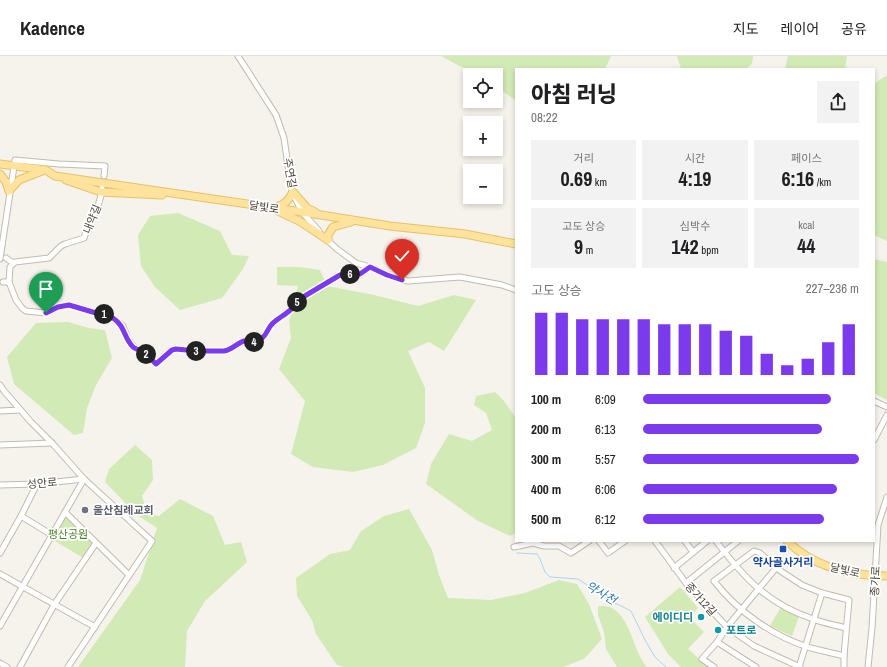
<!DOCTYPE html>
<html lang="ko">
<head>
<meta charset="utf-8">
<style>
  body { margin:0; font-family:"Archivo Narrow","Noto Sans KR",sans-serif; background:#f2f2f2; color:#202124; height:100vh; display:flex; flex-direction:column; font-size:15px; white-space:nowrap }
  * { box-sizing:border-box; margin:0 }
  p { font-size:13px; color:#757577 }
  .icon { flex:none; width:22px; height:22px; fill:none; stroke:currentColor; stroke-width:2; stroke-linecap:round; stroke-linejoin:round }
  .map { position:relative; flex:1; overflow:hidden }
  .sheet { position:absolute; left:515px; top:12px; width:360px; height:474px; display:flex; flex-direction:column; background:#fff; border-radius:0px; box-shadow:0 2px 6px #0003 }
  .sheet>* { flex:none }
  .tools { position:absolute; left:463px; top:12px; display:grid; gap:8px }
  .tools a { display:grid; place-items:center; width:40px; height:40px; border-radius:0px; background:#fff; box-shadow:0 2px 6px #0003; font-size:20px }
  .pin { position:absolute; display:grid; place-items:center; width:34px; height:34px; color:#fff; margin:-41px -17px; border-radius:50% 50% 50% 0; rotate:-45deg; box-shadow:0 0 4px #0007 }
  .pin .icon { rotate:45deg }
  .km { position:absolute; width:20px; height:20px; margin:-10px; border-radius:50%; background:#222; color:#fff; font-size:11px; line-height:20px; text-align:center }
  .round { display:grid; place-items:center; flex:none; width:42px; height:42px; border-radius:0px; background:#f2f2f2 }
  .headline { display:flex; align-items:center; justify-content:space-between; height:68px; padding:0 16px }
  h1 { font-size:22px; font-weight:800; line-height:30px }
  .figures { display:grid; grid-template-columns:repeat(3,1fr); gap:6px; height:68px; padding:4px 16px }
  .figures div { display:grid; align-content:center; border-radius:0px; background:#f2f2f2; text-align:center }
  .figures b { font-size:20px; font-weight:800 }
  .figures small { font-size:11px; font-weight:400 }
  .figures p { font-size:11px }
  .chart { height:112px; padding:8px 16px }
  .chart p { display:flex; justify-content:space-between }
  .chart svg { width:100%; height:72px; margin-top:4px; stroke:#7c3aed; stroke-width:6 }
  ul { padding:0 16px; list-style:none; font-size:13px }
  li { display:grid; grid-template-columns:64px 48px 1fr; align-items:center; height:30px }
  li i { height:10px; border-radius:5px; background:#7c3aed }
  header { display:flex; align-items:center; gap:24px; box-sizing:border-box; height:56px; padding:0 20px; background:#fff; border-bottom:1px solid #e0e0e0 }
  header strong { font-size:19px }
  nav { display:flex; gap:22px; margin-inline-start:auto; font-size:14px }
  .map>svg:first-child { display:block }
  .green { fill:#d2eab5 }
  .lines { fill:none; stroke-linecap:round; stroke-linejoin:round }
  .stream { stroke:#a9d4f2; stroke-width:1 }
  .minor-casing { stroke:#c2bbae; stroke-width:7 }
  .major-casing { stroke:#e6c16a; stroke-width:9 }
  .minor { stroke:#fff; stroke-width:5 }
  .major { stroke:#ffe39c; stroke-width:7 }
  .route-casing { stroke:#fff; stroke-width:8 }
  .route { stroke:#7c3aed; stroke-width:5 }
  .worship-dot { fill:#6b7280; stroke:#fff; stroke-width:1.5 }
  .transit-dot { fill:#1a4fb4; stroke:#fff; stroke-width:1.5 }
  .culture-dot { fill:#0f9aa8; stroke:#fff; stroke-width:1.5 }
  .labels { text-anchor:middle; stroke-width:3.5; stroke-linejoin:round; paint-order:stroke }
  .street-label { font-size:11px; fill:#4b4439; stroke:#fff }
  .worship-label { font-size:11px; font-weight:bold; fill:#5b616d; stroke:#fff; text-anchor:start }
  .park-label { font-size:11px; fill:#4a7f2a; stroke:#fff }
  .transit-label { font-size:11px; font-weight:bold; fill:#164399; stroke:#fff }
  .culture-label { font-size:11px; font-weight:bold; fill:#0d838f; stroke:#fff; text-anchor:end }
  .water-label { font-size:12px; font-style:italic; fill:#2e7ab2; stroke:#fff }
</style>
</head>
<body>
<header>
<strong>Kadence</strong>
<nav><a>지도</a><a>레이어</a><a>공유</a></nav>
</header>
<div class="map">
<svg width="887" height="611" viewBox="0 0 887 611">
  <rect width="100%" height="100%" fill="#f6f3ec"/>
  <g class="green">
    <path d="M441 0H611L605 13H516V45L496 30V19H476Z"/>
    <path d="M677 0H753L752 8 746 13H681Z"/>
    <path d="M788 0H847L845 13H785Z"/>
    <path d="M887 19V185L874 179V28Z"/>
    <path d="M178 157 220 175 232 199 249 200 243 213 222 242 180 254 155 231 141 210 138 179 150 160Z"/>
    <path d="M874 203 887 206V344L874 337Z"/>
    <path d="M277 211H300L320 214 327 230 374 239 418 250 454 239 476 244 444 295 429 286 408 295 425 332V367L416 392 383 409 353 416 313 411 291 398 305 345 279 313 291 282 289 266 298 230 277 229Z"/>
    <path d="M68 266 89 272 105 274 112 302 96 329 87 352 83 377 74 379 14 328 7 301 36 267Z"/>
    <path d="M495 336 504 345 516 362V477L510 480 478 465 426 428 431 408 449 378 472 385 492 374 486 357 474 349 476 340Z"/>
    <path d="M135 389 152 404 153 424 142 440 147 457 159 460 180 443 213 460 225 489 241 486 247 506 205 545 187 575 185 611H78L140 524 157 472 137 459 105 426 109 413Z"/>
    <path d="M409 453 432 494 439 519 448 542 491 544 525 537 559 524 577 528 589 548 602 583 584 603 563 611H344L337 609 316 578 312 564 297 540 296 522 330 498 350 494 361 475 384 460Z"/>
    <path d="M65 456 96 487 85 503 50 482Z"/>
    <path d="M680 531 698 552 690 562 704 576 688 593 709 611H681L668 598 645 561Z"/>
    <path d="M598 550C601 550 607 550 610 551 632 562 632 594 647 611H617L606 593 604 576 598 559Z"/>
    <path d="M781 551 799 560 792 580 770 570Z"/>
  </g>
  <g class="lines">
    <path class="stream" d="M517 497 537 498 540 503 545 516 550 521 578 523 611 545 631 555 645 584 655 601 666 611"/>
    <g class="minor-casing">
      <g id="minor">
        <path d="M238 0 276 59 284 82 291 131 294 140 302 156 319 175"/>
        <path d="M102 132C101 151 89 165 84 182L65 188 61 190 49 202 15 206 10 211 9 226 16 244 22 252 26 255 46 257 58 251 69 249 113 262 123 270 128 283 134 291 143 296 156 308 171 294 176 293 196 295H224C232 294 237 287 244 286 251 284 256 287 262 282 267 279 268 271 273 267 282 259 292 256 298 244L340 219 361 218 370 211"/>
        <path d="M326 183 337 193 356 207 370 211 395 222 408 225 460 221 502 229 516 234"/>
        <path d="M6 202 13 207"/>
        <path d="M0 203 15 104 59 108 105 110 104 120"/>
        <path d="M3 226H9"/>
        <path d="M0 329 4 335 31 366 52 387 84 423 152 485 68 611"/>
        <path d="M874 345 887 351"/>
        <path d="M0 355 20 354"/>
        <path d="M874 384 887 359"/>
        <path d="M0 389 52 387"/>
        <path d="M0 429 37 428 84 423"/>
        <path d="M65 456 129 519"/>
        <path d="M21 460 52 479"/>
        <path d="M599 485 608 497 625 485"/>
        <path d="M655 485 686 527 727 571 754 590 800 611"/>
        <path d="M685 485 693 496"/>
        <path d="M716 485C744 522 768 548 813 563 823 567 835 569 846 572"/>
        <path d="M514 491 533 487 544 490H559L571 497 589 485"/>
        <path d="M754 495 760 497 776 512 802 529 822 537 849 544 844 600C833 597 822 595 811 592 774 581 738 556 714 525Z"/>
        <path d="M0 497 21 460 37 428"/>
        <path d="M674 512 707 485"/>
        <path d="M0 518 95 571"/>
        <path d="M686 527 738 485"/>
        <path d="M0 570 84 423"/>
        <path d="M717 586 727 571 776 512"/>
        <path d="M0 607 7 611"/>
        <path d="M20 611 54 549 96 487"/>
        <path d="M714 611 702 603 717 586 756 611"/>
        <path d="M799 611 822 537"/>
        <path d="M844 611V600"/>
        <path d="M868 611 872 572 878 469 887 441"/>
      </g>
    </g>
    <g class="major-casing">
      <g id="major">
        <path d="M0 108 46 114 55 120 302 156 390 170 465 178 516 188"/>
        <path d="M0 118 6 126 9 135"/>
        <path d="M66 124 101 136 162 139"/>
        <path d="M9 135 19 124 42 115"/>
        <path d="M275 151C284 150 289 144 293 136L307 152 315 156"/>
        <path d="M278 155 301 166 328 184"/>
        <path d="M328 184V179L333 171 351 166"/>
        <path d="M787 485C814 511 850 520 887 520"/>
      </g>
    </g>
    <use href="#minor" class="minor"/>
    <use href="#major" class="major"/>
  </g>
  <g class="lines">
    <g class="route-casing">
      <path id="route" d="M46 257 58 251 69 249 113 262C126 271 123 281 133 291 135 293 139 294 142 295 147 299 152 304 156 308L172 294 176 293 196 295H224C232 294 237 287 244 285 249 285 254 287 259 284 267 281 267 272 273 267 282 259 292 256 298 244L340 219 360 218 370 211 387 219 402 224"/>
    </g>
    <use href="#route" class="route"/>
  </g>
  <circle class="worship-dot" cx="85" cy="454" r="4"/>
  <rect class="transit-dot" x="779" y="489" width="8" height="8" rx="2"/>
  <g class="culture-dot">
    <circle cx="701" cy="561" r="4"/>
    <circle cx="718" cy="574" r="4"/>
  </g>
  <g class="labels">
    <g class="street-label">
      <text transform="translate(290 117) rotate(80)" y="4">주연길</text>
      <text transform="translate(264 151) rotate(8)" y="4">달빛로</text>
      <text transform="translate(92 163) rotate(-68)" y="4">내약길</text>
      <text transform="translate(42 427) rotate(-5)" y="4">성안로</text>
      <text transform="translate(845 514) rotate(13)" y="4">달빛로</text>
      <text transform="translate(875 525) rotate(-87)" y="4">종가로</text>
      <text transform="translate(701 543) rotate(48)" y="4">종가12길</text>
    </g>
    <g class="worship-label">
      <text x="93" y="458">울산침례교회</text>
    </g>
    <g class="park-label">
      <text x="68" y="482">평산공원</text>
    </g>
    <g class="transit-label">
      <text x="783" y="510">약사골사거리</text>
    </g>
    <g class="culture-label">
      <text x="693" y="565">에이디디</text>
      <text x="726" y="578" text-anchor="start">포트로</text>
    </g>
    <g class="water-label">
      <text transform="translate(601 537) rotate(31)" y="4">약사천</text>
    </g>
  </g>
</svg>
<div class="tools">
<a><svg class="icon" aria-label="locate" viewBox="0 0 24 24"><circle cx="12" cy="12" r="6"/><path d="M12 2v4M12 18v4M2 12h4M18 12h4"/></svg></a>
<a>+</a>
<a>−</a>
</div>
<div class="pin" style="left:46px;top:257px;background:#1e9e55"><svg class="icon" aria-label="arrive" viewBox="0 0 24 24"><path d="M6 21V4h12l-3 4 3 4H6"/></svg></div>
<div class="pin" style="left:402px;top:224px;background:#d93025"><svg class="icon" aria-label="check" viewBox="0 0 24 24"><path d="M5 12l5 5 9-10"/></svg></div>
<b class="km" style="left:104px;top:258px">1</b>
<b class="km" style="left:146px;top:298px">2</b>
<b class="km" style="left:196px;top:295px">3</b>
<b class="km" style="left:254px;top:286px">4</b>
<b class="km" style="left:297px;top:246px">5</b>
<b class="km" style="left:350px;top:218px">6</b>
<section class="sheet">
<div class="headline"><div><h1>아침 러닝</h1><p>08:22</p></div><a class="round"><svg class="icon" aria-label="share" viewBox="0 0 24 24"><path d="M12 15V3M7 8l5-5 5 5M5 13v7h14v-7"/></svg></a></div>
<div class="figures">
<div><p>거리</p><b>0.69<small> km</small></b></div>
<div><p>시간</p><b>4:19</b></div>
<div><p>페이스</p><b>6:16<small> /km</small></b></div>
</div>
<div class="figures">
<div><p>고도 상승</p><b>9<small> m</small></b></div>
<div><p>심박수</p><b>142<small> bpm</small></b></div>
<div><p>kcal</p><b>44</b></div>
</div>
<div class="chart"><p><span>고도 상승</span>227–236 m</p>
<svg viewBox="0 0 160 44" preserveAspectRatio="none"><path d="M5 44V6M15 44V6M25 44V10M35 44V10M45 44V10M55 44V10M65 44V13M75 44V13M85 44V13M95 44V17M105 44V20M115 44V31M125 44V38M135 44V34M145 44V24M155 44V13"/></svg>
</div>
<ul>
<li><b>100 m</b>6:09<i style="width:87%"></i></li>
<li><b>200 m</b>6:13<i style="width:83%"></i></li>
<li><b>300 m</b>5:57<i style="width:100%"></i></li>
<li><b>400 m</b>6:06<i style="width:90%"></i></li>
<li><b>500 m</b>6:12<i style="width:84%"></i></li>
</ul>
</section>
</div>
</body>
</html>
